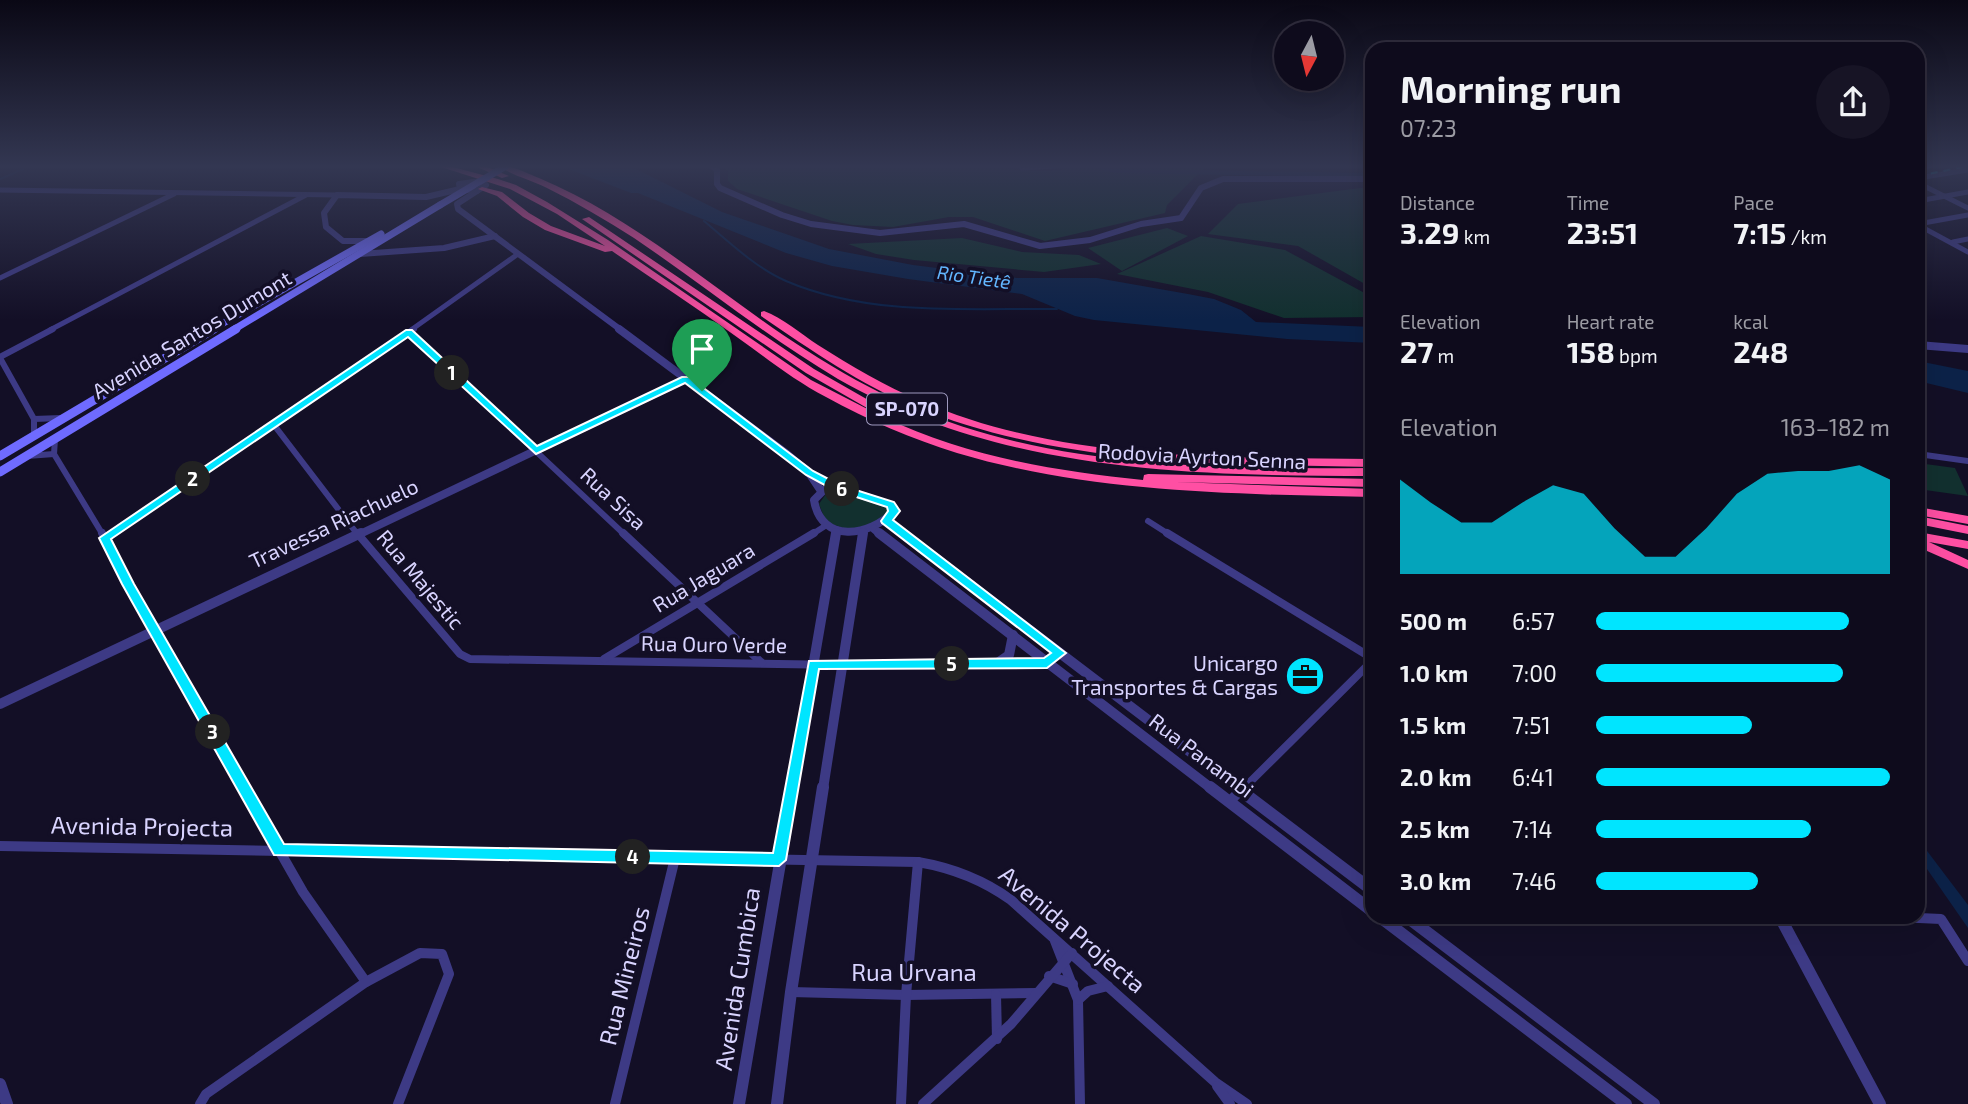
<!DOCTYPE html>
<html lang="en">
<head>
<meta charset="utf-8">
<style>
  body { margin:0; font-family:"Exo 2",sans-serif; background:#171425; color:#f1f3f6; height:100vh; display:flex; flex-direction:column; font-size:26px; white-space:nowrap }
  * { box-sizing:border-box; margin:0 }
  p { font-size:23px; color:#9b9ba3 }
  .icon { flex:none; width:38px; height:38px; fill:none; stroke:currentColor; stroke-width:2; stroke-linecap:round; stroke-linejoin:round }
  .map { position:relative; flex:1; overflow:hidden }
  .panel { position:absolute; left:1365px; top:42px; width:560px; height:882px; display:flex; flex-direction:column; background:#0e0b1c; border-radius:21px; box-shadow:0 7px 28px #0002,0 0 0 2px #2e2b3b }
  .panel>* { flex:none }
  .needle { width:46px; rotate:187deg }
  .buttons { position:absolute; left:1274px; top:21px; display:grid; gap:14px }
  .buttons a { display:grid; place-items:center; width:70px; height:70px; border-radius:50%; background:#0e0b1c; box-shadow:0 7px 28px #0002,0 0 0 2px #2e2b3b; font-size:35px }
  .pin { position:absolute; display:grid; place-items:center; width:60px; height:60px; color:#fff; margin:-72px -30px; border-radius:50% 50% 50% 0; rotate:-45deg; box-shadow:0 0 7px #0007 }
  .pin .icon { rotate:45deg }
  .km { position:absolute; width:35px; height:35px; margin:-18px; border-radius:50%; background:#222; color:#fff; font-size:19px; line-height:35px; text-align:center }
  .round { display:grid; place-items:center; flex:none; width:74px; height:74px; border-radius:37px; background:#171425 }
  .overview { display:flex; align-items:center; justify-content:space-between; height:119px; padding:0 35px }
  h1 { font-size:38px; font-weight:700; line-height:52px }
  .metrics { display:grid; grid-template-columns:repeat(3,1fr); gap:10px; height:119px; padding:7px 35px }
  .metrics div { display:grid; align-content:center }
  .metrics b { font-size:30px; font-weight:700 }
  .metrics small { font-size:19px; font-weight:400 }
  .metrics p { font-size:19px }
  .chart { height:196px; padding:14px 35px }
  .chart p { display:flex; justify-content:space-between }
  .chart svg { width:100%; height:126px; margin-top:7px; fill:#00e5ff; opacity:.7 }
  ul { padding:0 35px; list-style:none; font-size:23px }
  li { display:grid; grid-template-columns:112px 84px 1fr; align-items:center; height:52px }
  li i { height:18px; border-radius:9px; background:#00e5ff }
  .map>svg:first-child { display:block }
  .green { fill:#12302f }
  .water { fill:#0c2248 }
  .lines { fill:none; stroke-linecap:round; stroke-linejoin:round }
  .stream { stroke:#0c2248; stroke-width:2 }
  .river { fill:#0c2248; fill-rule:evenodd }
  .minor-far3 { stroke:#3d3a85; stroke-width:5 }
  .minor-far2 { stroke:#3d3a85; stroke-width:6 }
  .minor-far1 { stroke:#3d3a85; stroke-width:8 }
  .minor { stroke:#3d3a85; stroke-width:10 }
  .tertiary-far3 { stroke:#3d3a85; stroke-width:6 }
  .tertiary-far2 { stroke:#3d3a85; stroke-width:8 }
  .tertiary-far1 { stroke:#3d3a85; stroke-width:10 }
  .tertiary { stroke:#3d3a85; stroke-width:12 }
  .secondary-far1 { stroke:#6f6bff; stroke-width:7 }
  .secondary { stroke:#6f6bff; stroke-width:9 }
  .primary { fill:#c25bff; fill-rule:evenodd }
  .motorway { fill:#ff4fa3; fill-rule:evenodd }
  .rail { stroke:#00e5ff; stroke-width:2; stroke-dasharray:7 6; stroke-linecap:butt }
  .secondary-bridge { stroke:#6f6bff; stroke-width:7 }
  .route { fill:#00e5ff; stroke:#fff; stroke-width:2; fill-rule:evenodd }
  .labels { text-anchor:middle; stroke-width:7; stroke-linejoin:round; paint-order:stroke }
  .far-water-label { font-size:19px; font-style:italic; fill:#62b6ff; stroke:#130f26 }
  .shield { fill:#130f26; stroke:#9e99be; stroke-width:2 }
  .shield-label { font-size:19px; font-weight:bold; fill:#d9d4ff }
  .street-label { font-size:21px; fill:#d9d4ff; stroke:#130f26 }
  .poi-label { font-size:21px; fill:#d9d4ff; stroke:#130f26; text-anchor:end }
  .near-street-label { font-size:24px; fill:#d9d4ff; stroke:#130f26 }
</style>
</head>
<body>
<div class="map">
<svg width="1968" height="1104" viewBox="0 0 1968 1104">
  <rect width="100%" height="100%" fill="#130f26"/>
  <g class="green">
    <path d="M721 166H981C1007 167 1050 177 1073 166H1206L1167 205 1165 213 1045 241 973 217H949L893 227 853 225 832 221 737 189 728 181V171Z"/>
    <path d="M1360 188 1372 189V288L1298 246 1208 234 1238 204Z"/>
    <path d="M1167 228 1188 236 1122 271 1088 248Z"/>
    <path d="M1201 236 1285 250 1372 297V317L1284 318 1208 292 1117 274Z"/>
    <path d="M962 238 1022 252 1079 255 1101 264 1044 272 914 260 876 254 848 244Z"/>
    <path d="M1918 463 1955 468 1968 496 1918 489Z"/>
    <path d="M835 490 887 507 888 511 881 521 849 530 826 522 819 504 828 491Z"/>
  </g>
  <g class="water">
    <path d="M561 166H622L636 169 722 212 829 249 913 265 1017 278H1097L1188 294 1214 299 1241 310 1256 322 1372 327V343L1287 339 1094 320 1075 316 1022 294 908 279 832 266 786 253 638 193H631Z"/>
    <path d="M1918 361 1968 371V393L1918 381Z"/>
    <path d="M1918 839 1968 905V928L1918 856Z"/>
  </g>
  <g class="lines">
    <g class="stream">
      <path d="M0 179 30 166"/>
      <path d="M704 221C729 242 756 268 786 281 870 317 968 308 1057 309"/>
    </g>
    <path class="river" d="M1088 166H1099L1115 169 1372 173V177L1115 173Z"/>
    <g class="minor-far3">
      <path d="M1022 168 1054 166"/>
      <path d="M1918 178 1968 170"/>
      <path d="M1918 183 1968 208"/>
      <path d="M0 190 337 195"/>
      <path d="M1918 201 1968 192"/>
      <path d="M1918 224 1968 215"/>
      <path d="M1918 225 1968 252"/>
      <path d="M1953 242 1968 239"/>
      <path d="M0 278 174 194"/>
      <path d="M50 330 306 195"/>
      <path d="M411 330 518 254"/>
    </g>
    <g class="minor-far2">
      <path d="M409 332 625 535"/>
      <path d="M0 357 53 329"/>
      <path d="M0 358 34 419V436"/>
      <path d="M34 419 61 418"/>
      <path d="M274 425 358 535"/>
      <path d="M55 439 54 454 103 535"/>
      <path d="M1918 454 1968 461"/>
      <path d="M27 456 54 454"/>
      <path d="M1148 521 1170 535"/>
      <path d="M110 535 414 329"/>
      <path d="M811 535 825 526"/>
    </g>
    <g class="minor-far1">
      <path d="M102 533 128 584 244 789"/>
      <path d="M357 533 460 654 470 659 843 665 996 664 1047 663 1060 653"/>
      <path d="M623 533 762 663"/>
      <path d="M1167 533 1367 655"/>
      <path d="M105 538 113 533"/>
      <path d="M604 659 814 533"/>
      <path d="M1243 789 1369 664"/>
    </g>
    <g class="minor">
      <path d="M243 787 303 892 366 982"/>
      <path d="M1229 802 1244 787"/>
      <path d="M0 846 918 862C953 868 982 879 1011 900L1215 1082 1247 1104"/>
      <path d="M1897 917 1941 919 1968 961"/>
      <path d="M1055 941 1078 1000 1080 1104"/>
      <path d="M1049 976 1073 984"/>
      <path d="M791 992 906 995 1037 993"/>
      <path d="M996 994 997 1039"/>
      <path d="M1078 1000 1088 991 1108 986"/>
      <path d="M1217 1086 1230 1104"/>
      <path d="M200 1104 206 1094 366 982 420 953 442 954 449 974 398 1104"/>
      <path d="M615 1104 675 858"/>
      <path d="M901 1104 906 995 918 862"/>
      <path d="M923 1104 1011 1024 1072 953"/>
    </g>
    <g class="tertiary-far3">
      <path d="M712 166 717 170V184L720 188 782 215 811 224 880 233 964 224 1040 246 1090 240 1141 224 1181 218 1201 188 1223 179H1372"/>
      <path d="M482 181 486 185 477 191 460 189 459 184Z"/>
      <path d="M477 191 457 204 458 209 621 330"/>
      <path d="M366 241H343L326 227 324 213 337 195 426 197 460 189"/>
      <path d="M360 254 444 248 495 236"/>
    </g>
    <g class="tertiary-far2">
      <path d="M619 329 787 454 809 473 821 491"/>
      <path d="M1918 345 1968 349"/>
      <path d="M836 487 891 505 894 511C870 537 821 544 814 500L825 489Z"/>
      <path d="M886 521 904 535"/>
      <path d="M874 529 881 535"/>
      <path d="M358 535 686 379"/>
      <path d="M835 535 836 530"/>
      <path d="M862 535 863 531"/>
    </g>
    <g class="tertiary-far1">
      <path d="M879 533 1212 789"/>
      <path d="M902 533 1239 789"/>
      <path d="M996 664 1009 655 1013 635"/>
      <path d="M0 704 361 533"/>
      <path d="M792 789 836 533"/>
      <path d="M823 789 863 533"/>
    </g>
    <g class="tertiary">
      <path d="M1210 787 1372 911"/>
      <path d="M1236 787 1372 890"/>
      <path d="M1380 917 1626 1104"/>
      <path d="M1407 917 1654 1104"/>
      <path d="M1780 917 1880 1104"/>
      <path d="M0 1084 7 1104"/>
      <path d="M739 1104 793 787"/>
      <path d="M777 1104 791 992 823 787"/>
    </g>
    <g class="secondary-far1">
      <path d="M211 330 381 234"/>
      <path d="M233 330 440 205"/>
    </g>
    <g class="secondary">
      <path d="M0 456 214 329"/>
      <path d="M0 472 236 329"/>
    </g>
    <path class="primary" d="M1926 166H1938L1918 171V167Z"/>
    <g class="motorway">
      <path d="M438 166H449L498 179 516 185 547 202 608 240 811 380 881 416 806 373 582 219 589 217 814 369 891 413 892 415 891 417H884C964 456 1055 471 1143 480L1144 475 1148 474 1372 479V487L1175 482 1372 489V497C1233 494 1091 493 957 453 912 439 868 420 826 397 793 380 764 356 734 335 694 306 652 279 612 251L605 252 545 230 523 217 497 196 478 189 482 187 502 192 529 213 551 226 605 246 557 214 510 189Z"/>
      <path d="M475 166H485L509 176 502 178Z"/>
      <path d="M499 166C513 165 526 173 539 178 637 219 717 293 806 350 838 371 873 390 908 406 1053 469 1217 469 1372 468V476C1190 476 1001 472 838 379 767 337 702 284 634 238 606 220 577 203 547 188 532 180 513 176 499 166Z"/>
      <path d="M764 311C783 318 801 334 818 345 851 366 885 386 921 401 1062 462 1221 457 1372 459V467C1218 464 1062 466 916 407 860 385 810 349 761 316V312Z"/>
      <path d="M1918 507 1968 516V524L1918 515Z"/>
      <path d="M1918 516 1968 526V534L1918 524Z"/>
      <path d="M1918 532 1968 541V549L1929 542 1968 560V569L1918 547Z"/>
    </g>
    <path class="rail" d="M1918 176 1968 166"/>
    <path class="secondary-bridge" d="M440 205 506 166"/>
  </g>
  <linearGradient id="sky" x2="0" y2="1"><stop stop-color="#0a0815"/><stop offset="0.52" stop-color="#333752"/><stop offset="1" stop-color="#333752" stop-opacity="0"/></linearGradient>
  <rect width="1968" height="320" fill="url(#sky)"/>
  <path class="route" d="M406 330H412L537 446 682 377H689L813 471 840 485 894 502 900 511 893 520 1066 653 1047 668 819 669 786 860 779 866 274 855 122 584 99 538ZM408 337 536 454 685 383 806 475 832 489 887 507 888 511 881 521 882 523 1051 653 1044 658 809 661 773 853 284 844 134 584 111 539Z"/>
  <defs>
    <g id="office-disc" transform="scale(2.0125)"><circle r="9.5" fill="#00e5ff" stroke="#130f26"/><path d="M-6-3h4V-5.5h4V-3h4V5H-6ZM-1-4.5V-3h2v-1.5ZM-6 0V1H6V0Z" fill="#111"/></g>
  </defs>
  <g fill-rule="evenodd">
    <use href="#office-disc" x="1305" y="676"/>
  </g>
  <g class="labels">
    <g class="far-water-label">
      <text transform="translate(974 277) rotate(8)" y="7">Rio Tietê</text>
    </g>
    <rect class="shield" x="867" y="393.5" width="80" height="31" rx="5"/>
    <g class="shield-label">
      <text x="907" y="416">SP-070</text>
    </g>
    <g class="street-label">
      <text transform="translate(192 335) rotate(-31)" y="7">Avenida Santos Dumont</text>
      <text transform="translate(1202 457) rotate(3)" y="7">Rodovia Ayrton Senna</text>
      <text transform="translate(613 499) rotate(43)" y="7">Rua Sisa</text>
      <text transform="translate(334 524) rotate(-25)" y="7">Travessa Riachuelo</text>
      <text transform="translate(704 578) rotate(-31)" y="7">Rua Jaguara</text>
      <text transform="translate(420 580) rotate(50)" y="7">Rua Majestic</text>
      <text transform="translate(714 645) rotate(1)" y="7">Rua Ouro Verde</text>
      <text transform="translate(1201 756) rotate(37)" y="7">Rua Panambi</text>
    </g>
    <g class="poi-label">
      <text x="1278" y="671">Unicargo<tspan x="1278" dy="24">Transportes &amp; Cargas</tspan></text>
    </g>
    <g class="near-street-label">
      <text transform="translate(142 827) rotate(1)" y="8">Avenida Projecta</text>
      <text transform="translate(1072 930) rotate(40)" y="8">Avenida Projecta</text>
      <text x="914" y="981">Rua Urvana</text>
      <text transform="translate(625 976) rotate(-76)" y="8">Rua Mineiros</text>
      <text transform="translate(738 979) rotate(-81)" y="8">Avenida Cumbica</text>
    </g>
  </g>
</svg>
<div class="buttons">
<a><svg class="needle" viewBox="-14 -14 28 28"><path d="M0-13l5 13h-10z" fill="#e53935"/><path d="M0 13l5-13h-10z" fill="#9b9ba3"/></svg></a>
</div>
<div class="pin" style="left:702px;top:391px;background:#1e9e55"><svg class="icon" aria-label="arrive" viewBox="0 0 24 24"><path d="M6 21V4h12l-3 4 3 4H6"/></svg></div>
<b class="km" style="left:452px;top:373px">1</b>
<b class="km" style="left:193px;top:479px">2</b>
<b class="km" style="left:213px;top:732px">3</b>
<b class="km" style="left:633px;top:857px">4</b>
<b class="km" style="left:952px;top:664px">5</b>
<b class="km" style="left:842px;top:489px">6</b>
<section class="panel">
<div class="overview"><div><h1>Morning run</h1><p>07:23</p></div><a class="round"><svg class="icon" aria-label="share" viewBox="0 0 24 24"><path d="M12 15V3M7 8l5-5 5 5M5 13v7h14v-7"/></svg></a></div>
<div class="metrics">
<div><p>Distance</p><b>3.29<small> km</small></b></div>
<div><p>Time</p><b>23:51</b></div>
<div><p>Pace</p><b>7:15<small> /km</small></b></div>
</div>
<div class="metrics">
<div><p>Elevation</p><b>27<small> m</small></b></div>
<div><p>Heart rate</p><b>158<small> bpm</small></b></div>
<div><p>kcal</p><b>248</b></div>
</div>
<div class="chart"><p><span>Elevation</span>163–182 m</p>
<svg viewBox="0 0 160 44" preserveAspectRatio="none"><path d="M0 44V11L10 19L20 26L30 26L40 19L50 13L60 16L70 28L80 38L90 38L100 28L110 16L120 9L130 8L140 8L150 6L160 11V44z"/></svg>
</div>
<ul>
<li><b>500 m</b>6:57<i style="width:86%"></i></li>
<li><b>1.0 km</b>7:00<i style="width:84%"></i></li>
<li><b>1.5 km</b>7:51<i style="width:53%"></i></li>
<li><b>2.0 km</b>6:41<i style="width:100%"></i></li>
<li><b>2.5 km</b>7:14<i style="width:73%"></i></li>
<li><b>3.0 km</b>7:46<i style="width:55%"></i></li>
</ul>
</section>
</div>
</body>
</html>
